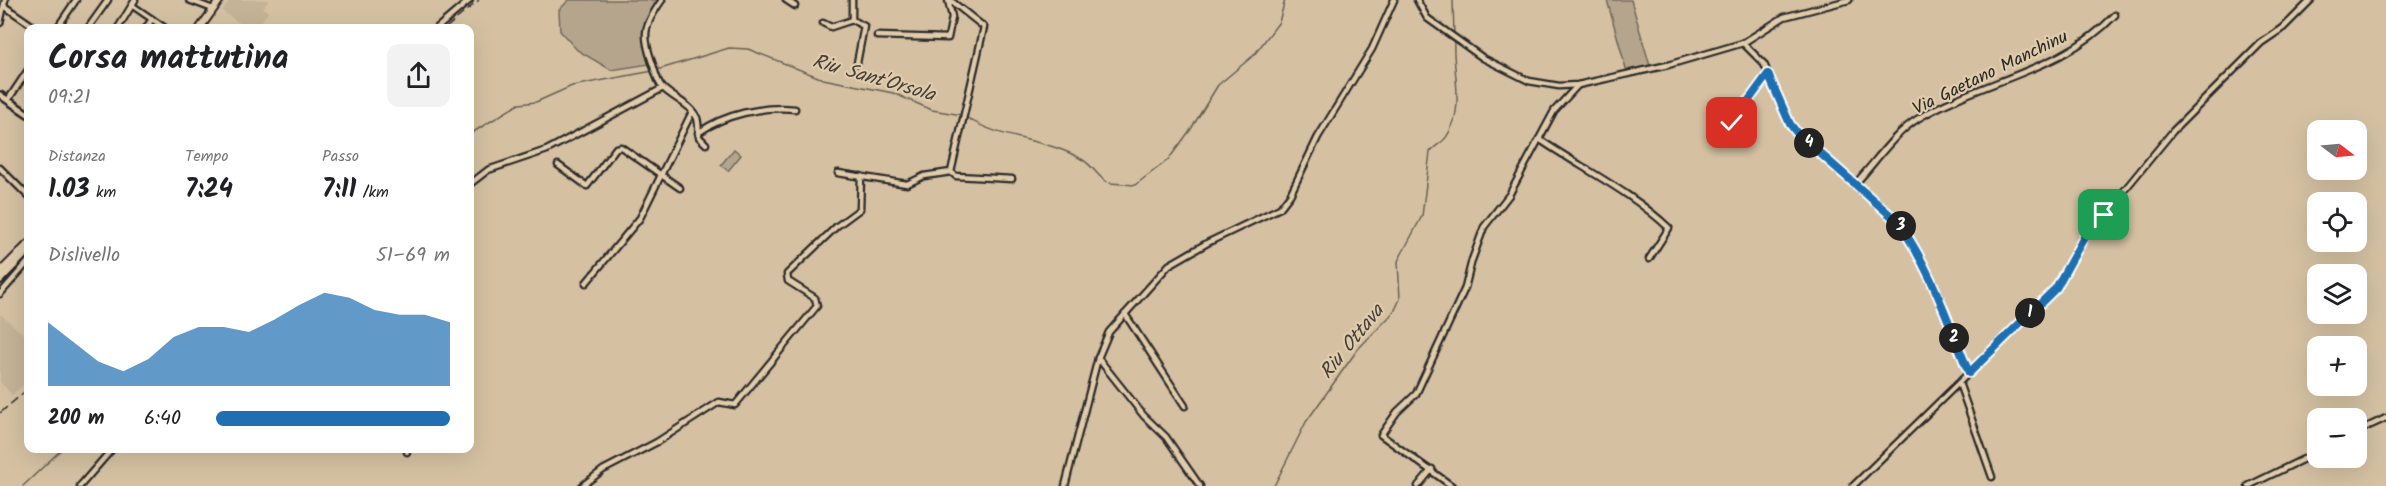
<!DOCTYPE html>
<html lang="it">
<head>
<meta charset="utf-8">
<style>
  body { margin:0; font-family:Kalam,sans-serif; background:#f2f2f2; color:#202124; height:100vh; display:flex; flex-direction:column; font-size:22px; white-space:nowrap }
  * { box-sizing:border-box; margin:0 }
  p { font-size:20px; color:#757577 }
  .icon { flex:none; width:33px; height:33px; fill:none; stroke:currentColor; stroke-width:2; stroke-linecap:round; stroke-linejoin:round }
  .map { position:relative; flex:1; overflow:hidden }
  .details { position:absolute; left:24px; top:24px; width:450px; height:429px; display:flex; flex-direction:column; background:#fff; border-radius:12px; box-shadow:0 6px 24px #0002 }
  .details>* { flex:none }
  .needle { width:39px; rotate:106deg }
  .tools { position:absolute; left:2307px; top:120px; display:grid; gap:12px }
  .tools a { display:grid; place-items:center; width:60px; height:60px; border-radius:12px; background:#fff; box-shadow:0 6px 24px #0002; font-size:30px }
  .pin { position:absolute; display:grid; place-items:center; width:51px; height:51px; color:#fff; margin:-26px; border-radius:12px; box-shadow:0 3px 9px #0006 }
  .km { position:absolute; width:30px; height:30px; margin:-15px; border-radius:50%; background:#222; color:#fff; font-size:16px; line-height:30px; text-align:center }
  .round { display:grid; place-items:center; flex:none; width:63px; height:63px; border-radius:12px; background:#f2f2f2 }
  .headline { display:flex; align-items:center; justify-content:space-between; height:102px; padding:0 24px }
  h1 { font-size:33px; font-weight:800; line-height:45px }
  .stats { display:grid; grid-template-columns:repeat(3,1fr); gap:9px; height:102px; padding:6px 24px }
  .stats div { display:grid; align-content:center }
  .stats b { font-size:26px; font-weight:800 }
  .stats small { font-size:16px; font-weight:400 }
  .stats p { font-size:16px }
  .chart { height:168px; padding:12px 24px }
  .chart p { display:flex; justify-content:space-between }
  .chart svg { width:100%; height:108px; margin-top:6px; fill:#1f6fb2; opacity:.7 }
  ul { padding:0 24px; list-style:none; font-size:20px }
  li { display:grid; grid-template-columns:96px 72px 1fr; align-items:center; height:45px }
  li i { height:15px; border-radius:8px; background:#1f6fb2 }
  .map>svg:first-child { display:block }
  .built { fill:#c5b397 }
  .green { fill:#b5a58c; stroke:#70685c; stroke-width:1.5 }
  .lines { fill:none; stroke-linecap:round; stroke-linejoin:round }
  .stream { stroke:#665f54; stroke-width:1.5 }
  .minor-casing { stroke:#2b2b2b; stroke-width:9 }
  .tertiary-casing { stroke:#2b2b2b; stroke-width:10 }
  .secondary-casing { stroke:#2b2b2b; stroke-width:10 }
  .minor { stroke:#e0cbaa; stroke-width:4.5 }
  .tertiary { stroke:#e0cbaa; stroke-width:5 }
  .secondary { stroke:#e0cbaa; stroke-width:6 }
  .rail { stroke:#2b2b2b; stroke-width:1.5; stroke-dasharray:9 4.5; stroke-linecap:butt }
  .route-casing { stroke:#fff; stroke-width:12 }
  .route { stroke:#1f6fb2; stroke-width:8 }
  .labels { text-anchor:middle; stroke-width:4.5; stroke-linejoin:round; paint-order:stroke }
  .street-label { font-size:18px; fill:#2b2b2b; stroke:#e0cbaa }
  .water-label { font-size:20px; font-style:italic; fill:#44403c; stroke:#e0cbaa }
</style>
</head>
<body>
<div class="map">
<svg width="2386" height="486" viewBox="0 0 2386 486">
  <rect width="100%" height="100%" fill="#d5c1a2"/>
  <filter id="ink" filterUnits="userSpaceOnUse"><feTurbulence type="fractalNoise" baseFrequency=".0167" numOctaves="2"/><feDisplacementMap in="SourceGraphic" scale="12" xChannelSelector="R" yChannelSelector="G"/><feConvolveMatrix kernelMatrix="1 2 1 2 8 2 1 2 1" color-interpolation-filters="sRGB"/></filter>
  <g filter="url(#ink)">
    <g class="built">
      <path d="M230 0H269L263 8 268 12 256 28H247L222 11Z"/>
      <path d="M0 314 28 338V380L12 395 0 382Z"/>
    </g>
    <g class="green">
      <path d="M569 0H662L643 27 650 64 611 70 577 50 560 31 559 10Z"/>
      <path d="M1607 0H1631L1650 66 1627 72Z"/>
      <path d="M734 149 741 155 728 171 721 165Z"/>
    </g>
    <g class="lines">
      <g class="stream">
        <path d="M1453 0 1454 36"/>
        <path d="M657 70 729 48 748 49 823 79 893 93 932 110 962 115"/>
        <path d="M966 117C1001 141 1048 138 1083 160 1093 166 1098 177 1107 182"/>
        <path d="M470 134 519 104 536 102 572 86 653 71"/>
        <path d="M1110 183 1135 185 1168 160 1191 129 1218 85 1254 55 1279 22 1285 0"/>
        <path d="M23 486 63 448"/>
        <path d="M1274 486 1306 422 1358 349 1394 312 1400 299 1398 261 1422 216 1430 152C1435 145 1443 143 1447 136 1466 107 1452 72 1454 41"/>
      </g>
      <g class="minor-casing">
        <g id="minor">
          <path d="M189 0 213 9"/>
          <path d="M662 0C643 27 642 35 653 65 655 72 657 81 662 87 672 98 691 104 697 118 699 124 698 132 699 137L706 144"/>
          <path d="M786 0 795 6"/>
          <path d="M852 0V20L864 26 857 63"/>
          <path d="M1417 0 1427 18 1483 58 1529 81 1559 86 1578 85 1668 65 1743 43 1784 17 1849 0"/>
          <path d="M4 6 36 28"/>
          <path d="M133 6 165 28"/>
          <path d="M0 23 5 0"/>
          <path d="M823 23 831 27 852 20"/>
          <path d="M57 28 76 0"/>
          <path d="M88 28 108 0"/>
          <path d="M118 28 135 0"/>
          <path d="M146 28 152 19"/>
          <path d="M437 28 470 0"/>
          <path d="M877 36 948 38 952 17 948 0"/>
          <path d="M1743 43 1764 64 1790 124 1797 133 1897 221C1930 266 1948 322 1969 373"/>
          <path d="M8 100 28 70"/>
          <path d="M1732 123 1768 74"/>
          <path d="M698 133C725 114 762 106 795 109"/>
          <path d="M1539 139C1583 169 1630 191 1669 228L1649 259"/>
          <path d="M558 165 587 186 616 148 621 147 680 188"/>
          <path d="M0 168 28 196"/>
          <path d="M951 172 956 176 1012 179"/>
          <path d="M838 173 907 184 924 176 951 172 984 27 950 0"/>
          <path d="M470 184 488 170 547 150 663 88"/>
          <path d="M1855 184C1875 163 1894 133 1919 118 1982 80 2063 71 2115 15"/>
          <path d="M586 283 640 218 692 112"/>
          <path d="M0 294 28 262"/>
          <path d="M1125 314 1185 406"/>
          <path d="M1098 358 1144 416 1166 437 1200 486"/>
          <path d="M1959 383 1992 477"/>
          <path d="M2356 432 2386 418"/>
          <path d="M407 452 408 448"/>
          <path d="M80 486 113 448"/>
          <path d="M582 486 603 470 657 442 719 402 735 405 817 306 815 298 788 281 787 274 837 226 860 209 861 176"/>
          <path d="M1065 486 1098 358 1109 332 1169 265 1209 242 1280 208 1290 195 1318 137 1372 49 1394 0"/>
          <path d="M1418 486 1432 469"/>
          <path d="M1452 486 1381 435 1397 412 1416 394 1465 288 1472 260 1484 227 1509 195 1554 111 1578 85"/>
          <path d="M1853 486 2056 288 2088 230 2104 215 2173 131 2261 43 2283 28 2311 0"/>
          <path d="M2248 486 2318 452"/>
        </g>
      </g>
      <g class="tertiary-casing">
        <path id="tertiary" d="M0 95 28 114"/>
      </g>
      <g class="secondary-casing">
        <g id="secondary">
          <path d="M200 28 220 0"/>
          <path d="M0 272 28 244"/>
          <path d="M0 280 28 251"/>
        </g>
      </g>
      <use href="#minor" class="minor"/>
      <use href="#tertiary" class="tertiary"/>
      <use href="#secondary" class="secondary"/>
      <g class="rail">
        <path d="M446 28 479 0"/>
        <path d="M0 413 28 389"/>
      </g>
    </g>
  </g>
  <g class="lines" filter="url(#ink)">
    <g class="route-casing">
      <path id="route" d="M1732 123 1768 74 1790 124 1797 133 1897 221C1930 266 1948 322 1969 373L2056 288 2088 230 2104 215"/>
    </g>
    <use href="#route" class="route"/>
  </g>
  <g class="labels">
    <g class="street-label">
      <text transform="translate(1990 72) rotate(-26)" y="6">Via Gaetano Manchinu</text>
    </g>
    <g class="water-label">
      <text transform="translate(874 77) rotate(16)" y="7">Riu Sant'Orsola</text>
      <text transform="translate(1351 341) rotate(-51)" y="7">Riu Ottava</text>
    </g>
  </g>
</svg>
<div class="tools">
<a><svg class="needle" viewBox="-14 -14 28 28"><path d="M0-13l5 13h-10z" fill="#e53935"/><path d="M0 13l5-13h-10z" fill="#757577"/></svg></a>
<a><svg class="icon" aria-label="locate" viewBox="0 0 24 24"><circle cx="12" cy="12" r="6"/><path d="M12 2v4M12 18v4M2 12h4M18 12h4"/></svg></a>
<a><svg class="icon" aria-label="layers" viewBox="0 0 24 24"><path d="M12 4l9 5-9 5-9-5zM3 14l9 5 9-5"/></svg></a>
<a>+</a>
<a>−</a>
</div>
<div class="pin" style="left:2104px;top:215px;background:#1e9e55"><svg class="icon" aria-label="arrive" viewBox="0 0 24 24"><path d="M6 21V4h12l-3 4 3 4H6"/></svg></div>
<div class="pin" style="left:1732px;top:123px;background:#d93025"><svg class="icon" aria-label="check" viewBox="0 0 24 24"><path d="M5 12l5 5 9-10"/></svg></div>
<b class="km" style="left:2030px;top:313px">1</b>
<b class="km" style="left:1954px;top:338px">2</b>
<b class="km" style="left:1901px;top:226px">3</b>
<b class="km" style="left:1809px;top:143px">4</b>
<section class="details">
<div class="headline"><div><h1>Corsa mattutina</h1><p>09:21</p></div><a class="round"><svg class="icon" aria-label="share" viewBox="0 0 24 24"><path d="M12 15V3M7 8l5-5 5 5M5 13v7h14v-7"/></svg></a></div>
<div class="stats">
<div><p>Distanza</p><b>1.03<small> km</small></b></div>
<div><p>Tempo</p><b>7:24</b></div>
<div><p>Passo</p><b>7:11<small> /km</small></b></div>
</div>
<div class="chart"><p><span>Dislivello</span>51–69 m</p>
<svg viewBox="0 0 160 44" preserveAspectRatio="none"><path d="M0 44V18L10 26L20 34L30 38L40 33L50 24L60 20L70 20L80 22L90 17L100 11L110 6L120 8L130 13L140 15L150 15L160 18V44z"/></svg>
</div>
<ul>
<li><b>200 m</b>6:40<i style="width:100%"></i></li>
</ul>
</section>
</div>
</body>
</html>
